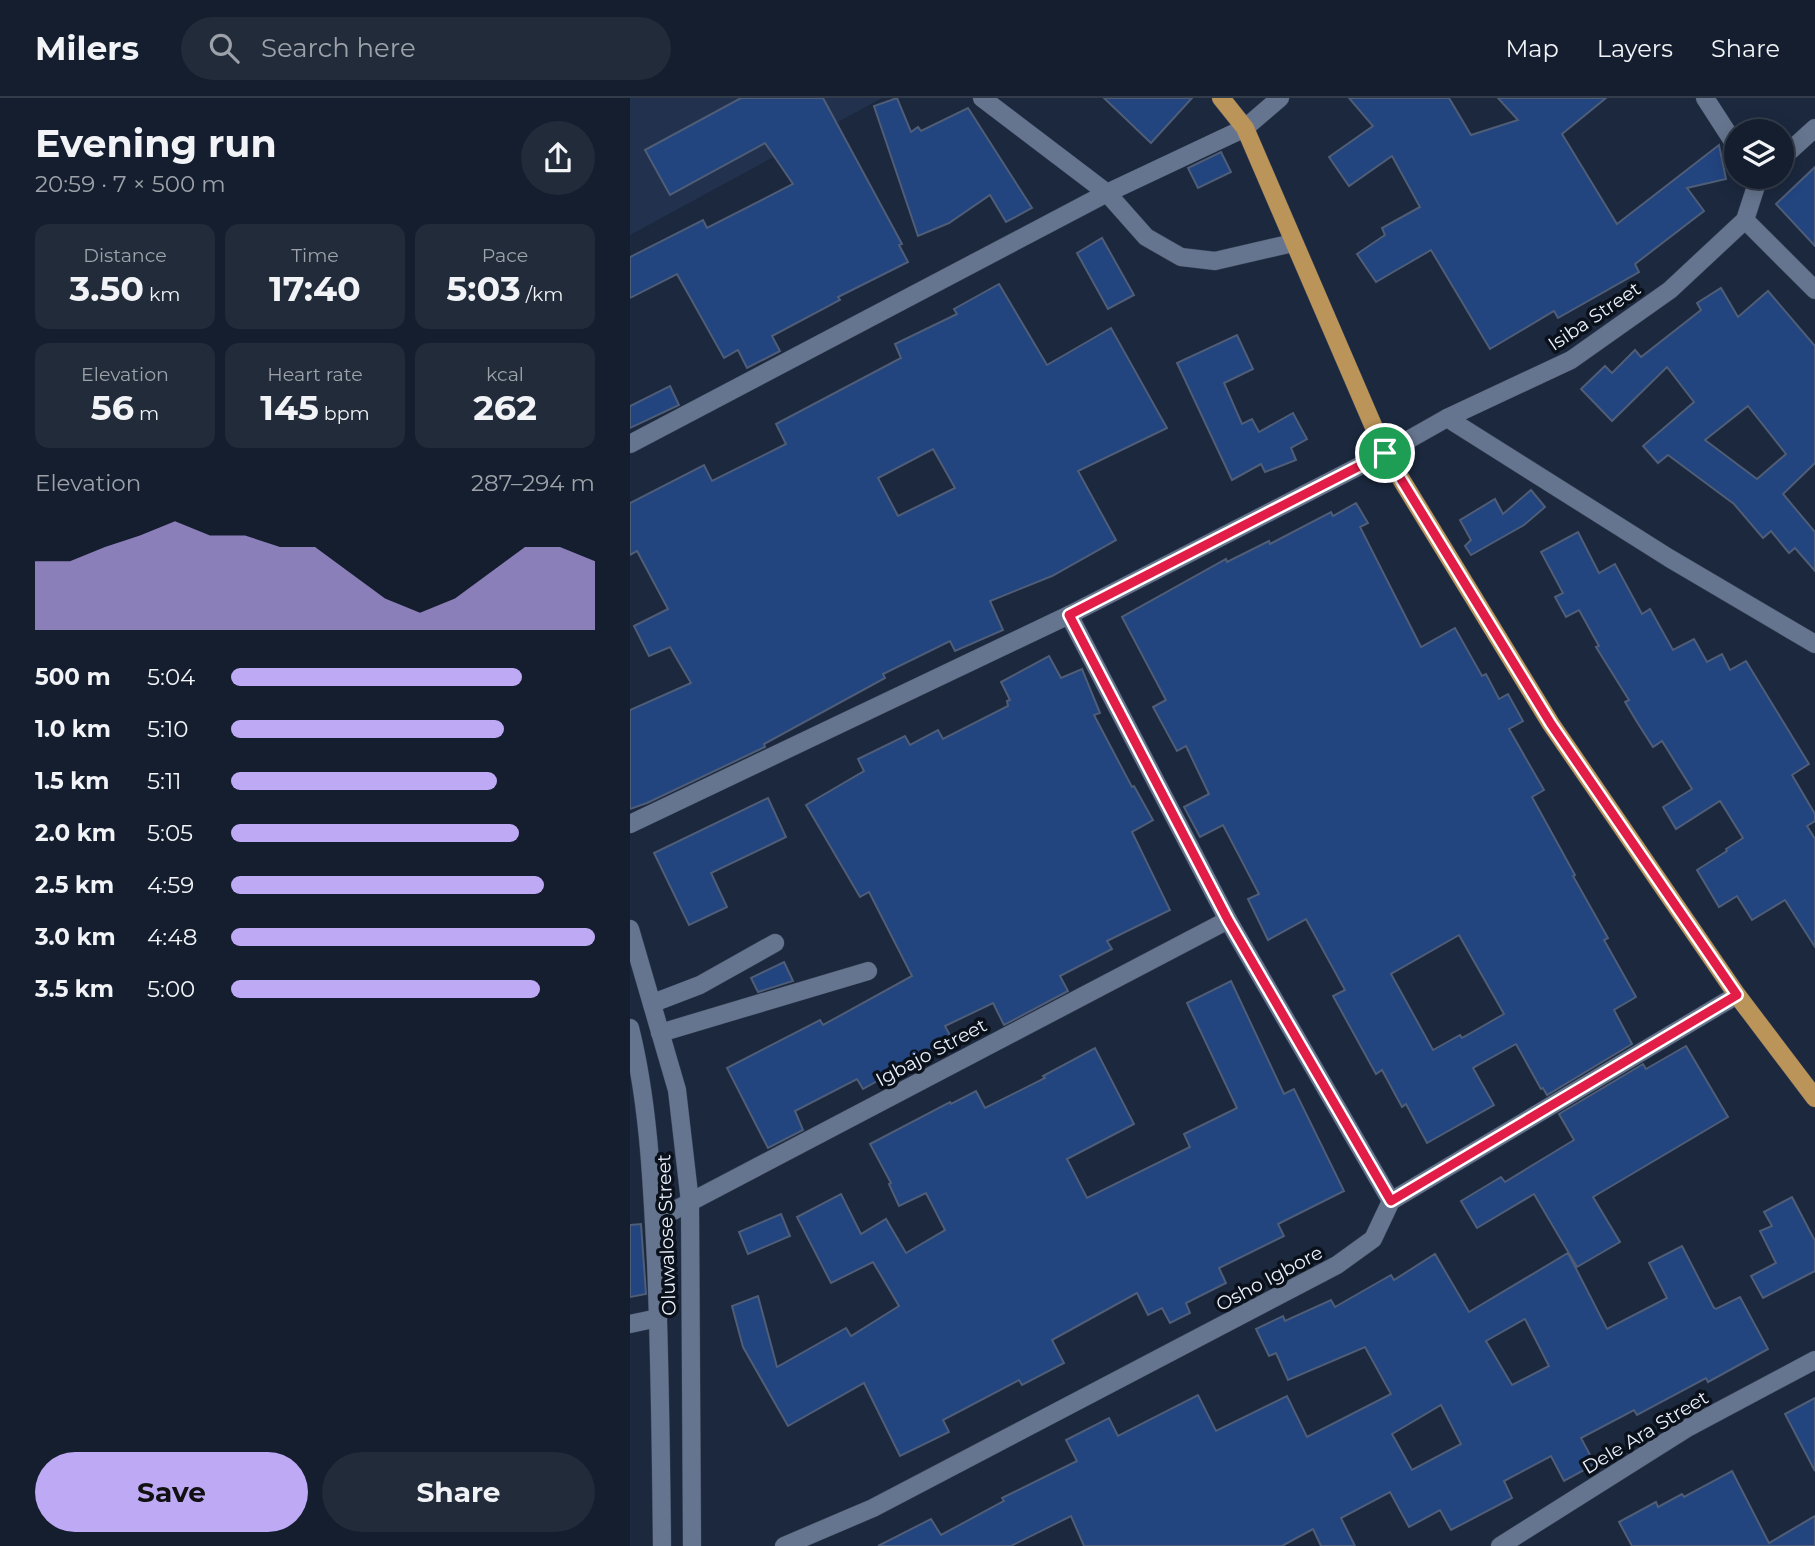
<!DOCTYPE html>
<html lang="en">
<head>
<meta charset="utf-8">
<style>
  body { margin:0; font-family:Montserrat,sans-serif; background:#212b3a; color:#f1f3f6; height:100vh; display:flex; flex-direction:column; font-size:26px; white-space:nowrap }
  * { box-sizing:border-box; margin:0 }
  p { font-size:23px; color:#9da2aa }
  .icon { flex:none; width:38px; height:38px; fill:none; stroke:currentColor; stroke-width:2; stroke-linecap:round; stroke-linejoin:round }
  .map { position:relative; flex:1; overflow:hidden }
  .panel { display:flex; flex-direction:column; background:#141e2e; width:630px }
  .panel>* { flex:none }
  .fabs { position:absolute; left:1094px; top:21px; display:grid; gap:14px }
  .fabs a { display:grid; place-items:center; width:70px; height:70px; border-radius:50%; background:#141e2e; box-shadow:0 4px 18px #0003,0 0 0 2px #333c4a; font-size:35px }
  .pin { position:absolute; display:grid; place-items:center; width:60px; height:60px; color:#fff; margin:-30px; border:4px solid #fff; border-radius:50%; box-shadow:0 2px 7px #0007 }
  .round { display:grid; place-items:center; flex:none; width:74px; height:74px; border-radius:37px; background:#212b3a }
  .headline { display:flex; align-items:center; justify-content:space-between; height:119px; padding:0 35px }
  h1 { font-size:38px; font-weight:700; line-height:52px }
  .metrics { display:grid; grid-template-columns:repeat(3,1fr); gap:10px; height:119px; padding:7px 35px }
  .metrics div { display:grid; align-content:center; border-radius:14px; background:#212b3a; text-align:center }
  .metrics b { font-size:35px; font-weight:700 }
  .metrics small { font-size:19px; font-weight:400 }
  .metrics p { font-size:19px }
  .chart { height:196px; padding:14px 35px }
  .chart p { display:flex; justify-content:space-between }
  .chart svg { width:100%; height:126px; margin-top:7px; fill:#bea9f5; opacity:.7 }
  .action { display:flex; gap:14px; margin-top:auto; padding:14px 35px }
  .action a { flex:1; height:80px; border-radius:42px; background:#bea9f5; color:#111; font-size:28px; font-weight:700; line-height:80px; text-align:center }
  .action a+a { background:#212b3a; color:#f1f3f6 }
  ul { padding:0 35px; list-style:none; font-size:23px }
  li { display:grid; grid-template-columns:112px 84px 1fr; align-items:center; height:52px }
  li i { height:18px; border-radius:9px; background:#bea9f5 }
  header { display:flex; align-items:center; gap:42px; box-sizing:border-box; height:98px; padding:0 35px; background:#141e2e; border-bottom:2px solid #333c4a }
  header strong { font-size:33px }
  nav { display:flex; gap:38px; margin-inline-start:auto; font-size:24px }
  .search { width:490px; height:63px; background:#212b3a; display:flex; align-items:center; gap:18px; box-sizing:border-box; padding:0 24px; border-radius:38px; color:#9da2aa; font-size:26px }
  main { display:flex; flex:1; min-height:0 }
  .map>svg:first-child { display:block }
  .built { fill:#22324e }
  .building { fill:#22447f; stroke:#4f5d77; stroke-width:2; fill-rule:evenodd }
  .lines { fill:none; stroke-linecap:round; stroke-linejoin:round }
  .minor-casing { stroke:#384254; stroke-width:19 }
  .major-casing { stroke:#384254; stroke-width:19 }
  .minor { stroke:#66758f; stroke-width:18 }
  .major { stroke:#ba9459; stroke-width:18 }
  .route-casing { stroke:#fff; stroke-width:14 }
  .route { stroke:#e11d48; stroke-width:9 }
  .labels { text-anchor:middle; stroke-width:7; stroke-linejoin:round; paint-order:stroke }
  .street-label { font-size:19px; fill:#eaf1fd; stroke:#0b111b }
</style>
</head>
<body>
<header>
<strong>Milers</strong>
<div class="search"><svg class="icon" aria-label="search" viewBox="0 0 24 24"><circle cx="10" cy="10" r="6"/><path d="M15 15l6 6"/></svg>Search here</div>
<nav><a>Map</a><a>Layers</a><a>Share</a></nav>
</header>
<main>
<section class="panel">
<div class="headline"><div><h1>Evening run</h1><p>20:59 · 7 × 500 m</p></div><a class="round"><svg class="icon" aria-label="share" viewBox="0 0 24 24"><path d="M12 15V3M7 8l5-5 5 5M5 13v7h14v-7"/></svg></a></div>
<div class="metrics">
<div><p>Distance</p><b>3.50<small> km</small></b></div>
<div><p>Time</p><b>17:40</b></div>
<div><p>Pace</p><b>5:03<small> /km</small></b></div>
</div>
<div class="metrics">
<div><p>Elevation</p><b>56<small> m</small></b></div>
<div><p>Heart rate</p><b>145<small> bpm</small></b></div>
<div><p>kcal</p><b>262</b></div>
</div>
<div class="chart"><p><span>Elevation</span>287–294 m</p>
<svg viewBox="0 0 160 44" preserveAspectRatio="none"><path d="M0 44V20L10 20L20 15L30 11L40 6L50 11L60 11L70 15L80 15L90 24L100 33L110 38L120 33L130 24L140 15L150 15L160 20V44z"/></svg>
</div>
<ul>
<li><b>500 m</b>5:04<i style="width:80%"></i></li>
<li><b>1.0 km</b>5:10<i style="width:75%"></i></li>
<li><b>1.5 km</b>5:11<i style="width:73%"></i></li>
<li><b>2.0 km</b>5:05<i style="width:79%"></i></li>
<li><b>2.5 km</b>4:59<i style="width:86%"></i></li>
<li><b>3.0 km</b>4:48<i style="width:100%"></i></li>
<li><b>3.5 km</b>5:00<i style="width:85%"></i></li>
</ul>
<div class="action"><a>Save</a><a>Share</a></div>
</section>
<div class="map">
<svg width="1185" height="1448" viewBox="0 0 1185 1448">
  <rect width="100%" height="100%" fill="#1b283e"/>
  <path class="built" d="M0 0H252L0 137Z"/>
  <g class="building">
    <path d="M111 0H193L272 146 269 147 278 164 208 199 210 202 142 238 150 253 117 270 108 252 94 260 47 176 0 200V159L73 122 77 130 163 86 135 45 40 97 15 52Z"/>
    <path d="M267 0 281 34 288 29 291 33 338 10 402 110 376 124 360 97 319 125 288 138 244 8Z"/>
    <path d="M474 0H562L521 45Z"/>
    <path d="M719 0H819L841 37 888 22 868 0H976L932 36 987 126 1089 47 1096 81 1057 90 1074 113 1005 166 1009 174 928 220 924 213 860 251 801 152 746 184 727 156 755 137 752 130 790 109 762 58 719 88 699 59 743 28Z"/>
    <path d="M591 54 601 74 568 90 558 70Z"/>
    <path d="M1185 69V148L1146 106Z"/>
    <path d="M472 140 504 197 478 211 447 155Z"/>
    <path d="M369 186 417 267 481 230 537 330 448 373 486 442 422 478 360 503 373 532 325 553 320 543 253 576 255 580 134 646 135 649 17 705 0 711V612L61 585 40 549 19 558 4 528 38 511 7 453 0 457V405L74 367 82 383 156 346 146 326 271 260 265 246 327 216 324 211ZM303 351 325 390 268 418 248 380Z"/>
    <path d="M1091 190 1108 219 1138 193 1185 248V365L1153 396 1185 434V473L1165 450 1159 455 1141 433 1133 440 1104 406 1038 357 1028 365 1013 348 1064 304 1037 269 982 323 951 291 975 268 982 275 1005 252 1011 259 1071 212 1067 205ZM1118 308 1156 356 1127 381 1075 342Z"/>
    <path d="M607 237 623 271 594 285 612 326 622 321 629 334 663 315 677 341 661 350 666 362 635 374 631 366 602 382 547 265Z"/>
    <path d="M40 288 49 307 0 330V308Z"/>
    <path d="M901 392 915 409 894 427 841 457 835 448 841 442 830 422 865 401 873 416Z"/>
    <path d="M726 405 738 425 730 429 791 549 825 530 852 578 856 576 869 601 878 596 893 623 879 631 914 692 902 699 945 777 943 778 978 840 974 842 1006 899 984 912 1002 946 917 997 913 990 911 991 886 946 843 970 864 1007 797 1045 776 1006 772 1009 752 972 746 976 703 898 715 892 676 821 638 842 618 801 629 796 593 727 570 739 554 709 579 696 556 648 547 653 523 609 536 602 492 519 596 461 597 464 639 443 640 446 701 414 703 418ZM829 837 874 916 832 940 830 937 803 952 761 876Z"/>
    <path d="M948 434 969 475 985 466 1012 516 1020 511 1043 552 1064 541 1077 564 1092 556 1100 572 1116 563 1179 666 1162 677 1185 716V723L1177 728 1185 741V849L1155 802 1122 822 1107 798 1089 809 1067 772 1097 753 1096 751 1113 740 1090 703 1046 731 1033 709 1062 691 1032 643 1023 649 1007 624 995 604 999 602 966 549 969 548 949 512 936 519 925 499 933 495 911 454Z"/>
    <path d="M419 558 431 580 452 571 470 615 464 617 502 689 504 688 523 722 502 734 540 812 477 843 482 851 430 878 438 893 374 927 363 905 315 928 322 941 233 991 227 981 165 1013 173 1032 138 1050 97 970 190 922 193 927 282 878 239 794 230 799 176 707 234 673 228 661 275 638 280 647 308 632 313 641 378 608 377 603 380 602 371 584Z"/>
    <path d="M138 700 156 739 81 775 97 809 59 827 24 755Z"/>
    <path d="M154 864 163 883 128 894 121 880Z"/>
    <path d="M601 883 654 996 664 991 714 1093 648 1126 654 1138 589 1170 596 1185 556 1205 560 1215 540 1225 532 1210 518 1217 507 1195 422 1242 434 1265 392 1287 389 1282 313 1322 319 1334 270 1358 234 1285 158 1328 113 1249 102 1208 128 1198 147 1269 216 1230 221 1238 269 1208 243 1164 201 1185 167 1119 211 1096 231 1136 256 1121 276 1155 315 1132 296 1095 269 1108 259 1086 261 1085 240 1046 320 1004 321 1006 346 993 355 1010 415 980 413 978 465 950 504 1026 437 1061 457 1100 560 1049 554 1036 607 1010 557 905Z"/>
    <path d="M1056 948 1098 1019 963 1099 990 1144 947 1169 904 1096 847 1130 831 1103 871 1079 875 1084 944 1042 929 1016 1013 966 1016 971Z"/>
    <path d="M1162 1099 1185 1143V1173L1133 1200 1121 1178 1146 1165 1130 1133 1142 1128 1134 1114Z"/>
    <path d="M151 1116 160 1138 118 1156 109 1134Z"/>
    <path d="M11 1126 16 1196 0 1199V1127Z"/>
    <path d="M1052 1148 1084 1210 1086 1211 1110 1199 1138 1251 1078 1284 1076 1280 1007 1317 1004 1312 951 1340 965 1366 934 1383 921 1358 874 1383 882 1400 821 1432 810 1412 779 1429 760 1394 711 1420 725 1448H691L683 1431 652 1448H454L441 1418 381 1448H248L301 1421 311 1437 374 1403 372 1400 447 1363 436 1342 479 1320 488 1338 568 1297 586 1333 657 1298 677 1339 761 1296 735 1249 658 1282 646 1255 639 1258 626 1231 653 1218 655 1223 701 1202 705 1209 761 1177 764 1182 805 1156 839 1214 938 1155 977 1231 1037 1200 1019 1165ZM895 1221 919 1268 882 1287 856 1243ZM811 1307 831 1346 782 1372 762 1336Z"/>
    <path d="M1185 1300V1373L1155 1316Z"/>
    <path d="M1102 1373 1139 1445 1185 1418V1448H1002L989 1424 1026 1404 1028 1409 1052 1396 1054 1399Z"/>
  </g>
  <g class="lines">
    <g class="minor-casing">
      <g id="minor">
        <path d="M352 0 477 95 516 139 551 159 585 163 663 145"/>
        <path d="M1075 0 1106 48"/>
        <path d="M1152 60 1185 30"/>
        <path d="M1115 122 1185 192"/>
        <path d="M817 320 1039 460 1185 546"/>
        <path d="M0 346 477 95 615 30 650 0"/>
        <path d="M439 517 598 822 761 1103"/>
        <path d="M0 726 439 517 755 355 817 320 941 262 1040 192 1115 122 1128 82 1131 79"/>
        <path d="M0 831 47 992 60 1104 62 1448"/>
        <path d="M23 905 70 887 145 845"/>
        <path d="M0 930C19 1006 22 1087 26 1164 30 1259 31 1353 32 1448"/>
        <path d="M30 935 238 873"/>
        <path d="M24 1123 598 822"/>
        <path d="M0 1226 28 1220"/>
        <path d="M154 1448 243 1410 707 1167 743 1141 761 1103 1107 897"/>
        <path d="M870 1448 1059 1329 1185 1262"/>
      </g>
    </g>
    <g class="major-casing">
      <path id="major" d="M591 0 615 30 755 355 921 626 1107 897 1185 1000"/>
    </g>
    <use href="#minor" class="minor"/>
    <use href="#major" class="major"/>
  </g>
  <g class="lines">
    <g class="route-casing">
      <path id="route" d="M755 355 921 626 1107 897 761 1103 598 822 439 517Z"/>
    </g>
    <use href="#route" class="route"/>
  </g>
  <g class="labels">
    <g class="street-label">
      <text transform="translate(964 218) rotate(-34)" y="7">Isiba Street</text>
      <text transform="translate(301 954) rotate(-28)" y="7">Igbajo Street</text>
      <text transform="translate(36 1137) rotate(-92)" y="7">Oluwalose Street</text>
      <text transform="translate(639 1180) rotate(-28)" y="7">Osho Igbore</text>
      <text transform="translate(1015 1334) rotate(-31)" y="7">Dele Ara Street</text>
    </g>
  </g>
</svg>
<div class="fabs">
<a><svg class="icon" aria-label="layers" viewBox="0 0 24 24"><path d="M12 4l9 5-9 5-9-5zM3 14l9 5 9-5"/></svg></a>
</div>
<div class="pin" style="left:755px;top:355px;background:#1e9e55"><svg class="icon" aria-label="arrive" viewBox="0 0 24 24"><path d="M6 21V4h12l-3 4 3 4H6"/></svg></div>
</div>
</main>
</body>
</html>
